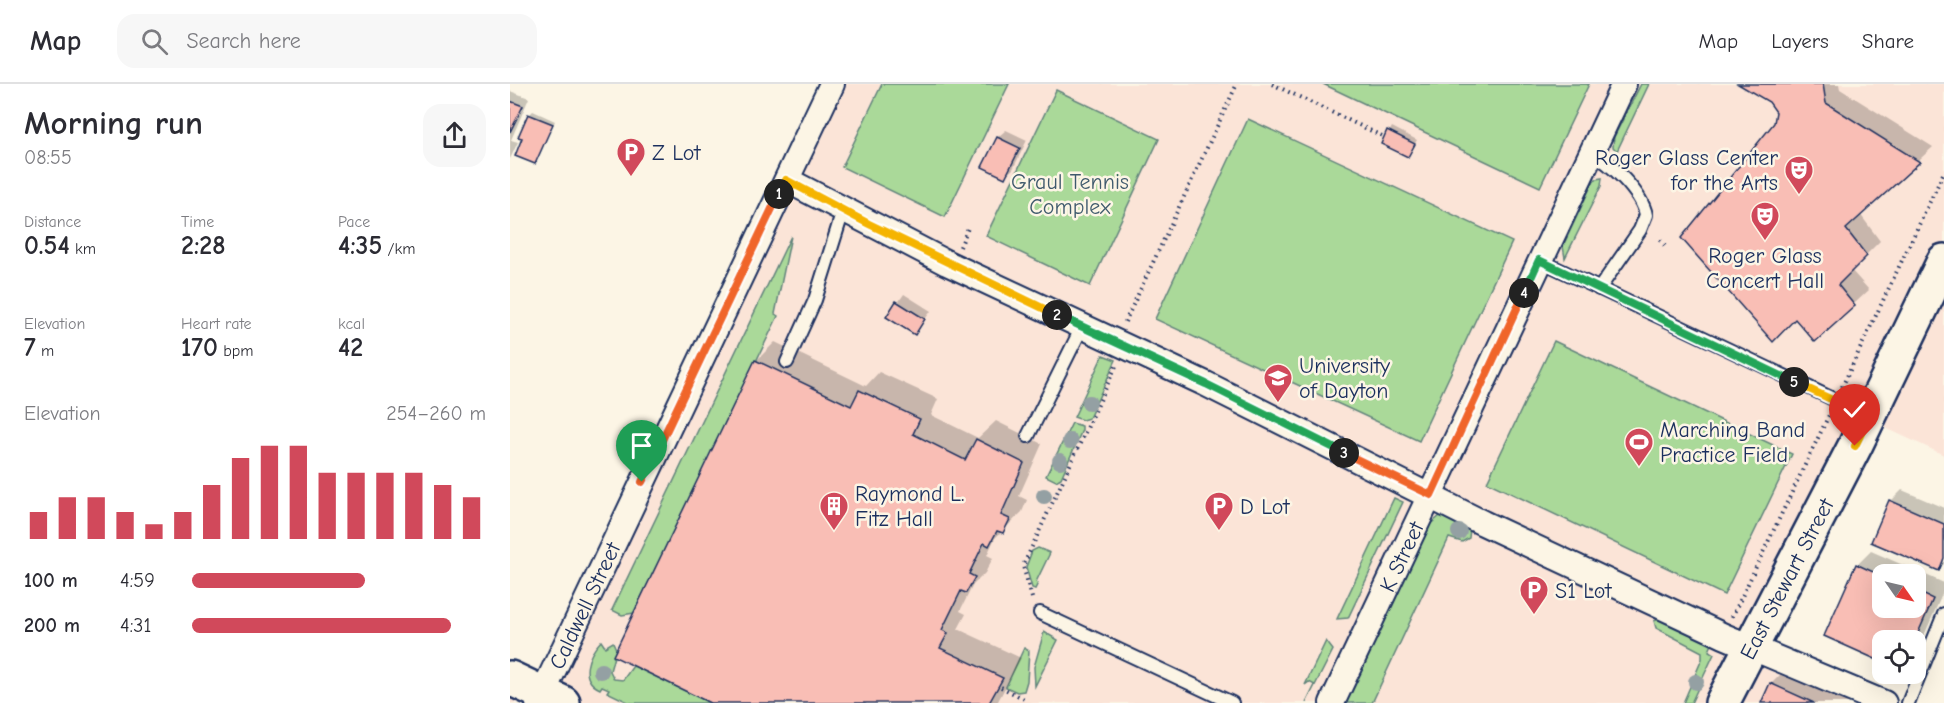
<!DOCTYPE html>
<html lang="en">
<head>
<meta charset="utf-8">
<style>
  body { margin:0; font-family:"Comic Neue",sans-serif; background:#f7f7f7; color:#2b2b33; height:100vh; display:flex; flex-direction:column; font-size:22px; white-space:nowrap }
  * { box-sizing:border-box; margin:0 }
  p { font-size:20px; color:#7c7c81 }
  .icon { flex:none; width:33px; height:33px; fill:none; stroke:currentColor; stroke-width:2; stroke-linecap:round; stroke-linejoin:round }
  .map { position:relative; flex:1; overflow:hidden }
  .drawer { display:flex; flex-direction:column; background:#fff; width:510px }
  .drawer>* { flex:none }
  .needle { width:39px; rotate:124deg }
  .tools { position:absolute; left:1362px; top:480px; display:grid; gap:12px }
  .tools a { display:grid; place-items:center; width:54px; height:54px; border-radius:12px; background:#fff; box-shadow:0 6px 24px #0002; font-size:30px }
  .pin { position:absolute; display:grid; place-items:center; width:51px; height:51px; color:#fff; margin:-62px -26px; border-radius:50% 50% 50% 0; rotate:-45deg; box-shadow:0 0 6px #0007 }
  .pin .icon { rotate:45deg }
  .km { position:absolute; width:30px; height:30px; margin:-15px; border-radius:50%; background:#222; color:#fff; font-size:16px; line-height:30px; text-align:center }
  .round { display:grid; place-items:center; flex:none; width:63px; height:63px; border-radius:18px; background:#f7f7f7 }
  .headline { display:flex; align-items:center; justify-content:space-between; height:102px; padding:0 24px }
  h1 { font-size:33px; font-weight:700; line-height:45px }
  .figures { display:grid; grid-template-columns:repeat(3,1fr); gap:9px; height:102px; padding:6px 24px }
  .figures div { display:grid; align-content:center }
  .figures b { font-size:26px; font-weight:700 }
  .figures small { font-size:16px; font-weight:400 }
  .figures p { font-size:16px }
  .chart { height:168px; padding:12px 24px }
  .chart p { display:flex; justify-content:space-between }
  .chart svg { width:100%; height:108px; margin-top:6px; stroke:#d1495b; stroke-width:6 }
  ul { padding:0 24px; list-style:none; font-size:20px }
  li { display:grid; grid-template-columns:96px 72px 1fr; align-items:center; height:45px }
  li i { height:15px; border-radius:8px; background:#d1495b }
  header { display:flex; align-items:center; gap:36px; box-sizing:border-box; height:84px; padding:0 30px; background:#fff; border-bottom:2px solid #e1e1e2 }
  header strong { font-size:28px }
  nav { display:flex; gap:33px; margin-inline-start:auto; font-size:21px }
  .search { width:420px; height:54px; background:#f7f7f7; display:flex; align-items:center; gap:15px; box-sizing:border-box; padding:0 21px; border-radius:18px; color:#7c7c81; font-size:22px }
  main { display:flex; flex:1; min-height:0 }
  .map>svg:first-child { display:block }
  .built { fill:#fbe4d7 }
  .green { fill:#aad999; stroke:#62847c; stroke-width:1.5 }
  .shadow { fill:#0003; fill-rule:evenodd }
  .building { fill:#f9beb5; stroke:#1b2f5e; stroke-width:1.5 }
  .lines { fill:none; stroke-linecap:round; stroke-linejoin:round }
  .lane-casing { stroke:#1b2f5e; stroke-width:16 }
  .street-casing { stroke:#1b2f5e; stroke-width:28 }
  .secondary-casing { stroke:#1b2f5e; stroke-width:38 }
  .path { stroke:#1b2f5e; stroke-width:4; stroke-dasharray:1.5 4.5; stroke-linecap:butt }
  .lane { stroke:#fcf5e5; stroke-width:12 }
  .street { stroke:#fcf5e5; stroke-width:24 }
  .secondary { stroke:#fcf5e5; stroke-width:33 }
  .tree { fill:#94a0a3 }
  .split-1-casing { stroke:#fff; stroke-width:12 }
  .split-2-casing { stroke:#fff; stroke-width:12 }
  .split-3-casing { stroke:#fff; stroke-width:12 }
  .split-4-casing { stroke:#fff; stroke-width:12 }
  .split-5-casing { stroke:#fff; stroke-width:12 }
  .split-6-casing { stroke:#fff; stroke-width:12 }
  .split-1 { stroke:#f0652b; stroke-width:8 }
  .split-2 { stroke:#f5b400; stroke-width:8 }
  .split-3 { stroke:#22a559; stroke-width:8 }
  .split-4 { stroke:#f0652b; stroke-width:8 }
  .split-5 { stroke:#22a559; stroke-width:8 }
  .split-6 { stroke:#f5b400; stroke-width:8 }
  .labels { text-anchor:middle; stroke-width:5; stroke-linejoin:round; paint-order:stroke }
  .poi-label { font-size:22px; fill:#1b2f5e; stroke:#fcf5e5; text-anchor:start }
  .park-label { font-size:22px; fill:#3f5a6d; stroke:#fcf5e5 }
  .street-label { font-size:22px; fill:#1b2f5e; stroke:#fcf5e5 }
</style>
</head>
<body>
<header>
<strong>Map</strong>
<div class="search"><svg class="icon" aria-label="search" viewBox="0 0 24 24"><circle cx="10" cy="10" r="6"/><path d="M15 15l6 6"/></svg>Search here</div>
<nav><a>Map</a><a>Layers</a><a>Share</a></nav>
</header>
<main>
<section class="drawer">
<div class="headline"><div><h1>Morning run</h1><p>08:55</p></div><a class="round"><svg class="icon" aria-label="share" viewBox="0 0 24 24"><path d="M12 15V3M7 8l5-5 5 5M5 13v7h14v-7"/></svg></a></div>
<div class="figures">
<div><p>Distance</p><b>0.54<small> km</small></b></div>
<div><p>Time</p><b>2:28</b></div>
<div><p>Pace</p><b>4:35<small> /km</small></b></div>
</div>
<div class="figures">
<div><p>Elevation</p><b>7<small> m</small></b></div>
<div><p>Heart rate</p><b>170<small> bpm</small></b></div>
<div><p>kcal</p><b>42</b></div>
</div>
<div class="chart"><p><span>Elevation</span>254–260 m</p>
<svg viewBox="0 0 160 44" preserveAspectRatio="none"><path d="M5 44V33M15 44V27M25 44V27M35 44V33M45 44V38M55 44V33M65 44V22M75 44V11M85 44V6M95 44V6M105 44V17M115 44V17M125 44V17M135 44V17M145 44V22M155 44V27"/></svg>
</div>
<ul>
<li><b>100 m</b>4:59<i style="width:59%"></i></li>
<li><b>200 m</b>4:31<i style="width:88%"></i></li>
</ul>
</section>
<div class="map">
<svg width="1434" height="619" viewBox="0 0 1434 619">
  <rect width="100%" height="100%" fill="#fcf5e5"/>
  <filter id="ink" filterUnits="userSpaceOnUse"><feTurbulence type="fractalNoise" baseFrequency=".0167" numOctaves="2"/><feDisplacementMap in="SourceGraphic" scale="12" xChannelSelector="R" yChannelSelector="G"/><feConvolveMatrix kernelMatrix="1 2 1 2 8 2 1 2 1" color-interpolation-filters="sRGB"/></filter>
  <g filter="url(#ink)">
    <g class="built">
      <path d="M322 0H1434V177L1212 619H0V594L33 609Z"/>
      <path d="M1434 199V371L1367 340Z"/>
      <path d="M1244 577 1347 619H1224Z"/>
    </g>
    <g class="green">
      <path d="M372 0H499L435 133 332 83Z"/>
      <path d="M813 0H1079L1030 103Z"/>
      <path d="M1131 0H1139L1107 67 1103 63 1104 53Z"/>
      <path d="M546 6 649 55 580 202 476 152Z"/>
      <path d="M738 35 1002 158 909 357 645 235Z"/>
      <path d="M1092 94 1091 102 1055 174 1053 162 1082 100 1086 95Z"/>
      <path d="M281 152 265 230 268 232 124 529 112 531 102 526Z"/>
      <path d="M1044 257 1282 370 1214 511 977 398Z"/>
      <path d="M593 271 606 276 579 334 572 336 564 333Z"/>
      <path d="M562 339 572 342V346L551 394 546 397 536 392Z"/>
      <path d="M884 414 893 418 838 534 827 535Z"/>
      <path d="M930 432H937L960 444 959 454 952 458 939 454 862 619H834L918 442Z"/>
      <path d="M528 464 540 469 526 498 528 499 525 505 522 504 516 483 522 467Z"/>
      <path d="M1149 535 1202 560 1199 567 1204 570 1181 619H1173L1192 575V568L1146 544 1144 537Z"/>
      <path d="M534 548 548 556 525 602 524 583Z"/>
      <path d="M91 557 95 563 103 558 106 565 100 587 104 595 113 596 123 582 200 619H120L97 608 99 605 92 602 90 605C68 595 78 571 91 557Z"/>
      <path d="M816 557 823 566 796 619 805 601 799 598 795 601Z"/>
      <path d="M514 564 519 567 517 597 514 607 507 608 496 603Z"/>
    </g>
    <g class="shadow">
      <path d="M1231 0H1329L1330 5 1423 63 1350 130 1370 157 1341 186 1359 206 1305 256 1266 40 1268 28 1260 17Z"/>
      <path d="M0 7 19 14 1 56 8 58 0 75Z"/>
      <path d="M23 27 45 37 25 78 19 31Z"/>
      <path d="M882 43 907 56 897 72 873 59Z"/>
      <path d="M496 46 517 56 503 85 495 92 474 82 488 53Z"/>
      <path d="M394 210 421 227 405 249 378 233Z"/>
      <path d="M265 258 356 302 369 288 428 315 421 331 468 354 486 337 532 360 509 412 517 416 512 428 485 454 477 471 483 474 475 489 463 501 450 527 456 530 448 545 511 574 487 619H203L246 277Z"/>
      <path d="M1392 406 1434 424V480L1428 485 1381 417Z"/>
      <path d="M1361 467 1434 499V506L1406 570V556H1372V577L1316 552 1347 481ZM1372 490H1406V524H1372Z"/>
      <path d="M1272 589 1337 618V619H1252L1261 600Z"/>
    </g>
    <g class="building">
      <path d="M1228 0H1313L1316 19 1410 78 1336 145 1357 172 1328 201 1345 222 1305 258 1285 235 1263 258 1171 154 1264 39 1266 28 1259 18Z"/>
      <path d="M0 17 13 22 0 48Z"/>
      <path d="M18 30 43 40 25 80 5 72 12 54 8 53Z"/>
      <path d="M877 46 905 60 898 73 871 60Z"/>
      <path d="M487 53 510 64 495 94 472 83Z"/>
      <path d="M386 217 415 235 405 251 376 233Z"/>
      <path d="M245 276 341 322 349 306 410 335 403 350 455 376 466 355 514 379 491 431 500 435 493 449 487 447 479 462 474 459 459 490 465 493 456 509 451 507 432 546 438 549 430 564 493 594 479 619H200L103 572Z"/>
      <path d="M1379 416 1434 440V474L1429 487 1361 458Z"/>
      <path d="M1346 480 1372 492V524H1406V507L1423 515 1405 556H1372V578L1314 552Z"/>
      <path d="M1260 599 1304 619H1251Z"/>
    </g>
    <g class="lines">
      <g class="lane-casing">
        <g id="lane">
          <path d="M1081 69C1100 78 1132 109 1136 131L1130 146 1089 205"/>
          <path d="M1029 176 1359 332"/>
          <path d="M277 278 305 216 333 127"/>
          <path d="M518 352 572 243"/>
          <path d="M530 529 722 619"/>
          <path d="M1398 619 1434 530"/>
        </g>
      </g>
      <g class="street-casing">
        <g id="street">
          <path d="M277 96 437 179 696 300 973 439 1214 552 1374 619"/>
          <path id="s1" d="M28 619 322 0"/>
          <path id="s2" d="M822 619 1114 0"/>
        </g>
      </g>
      <g class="secondary-casing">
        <g id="secondary">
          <path d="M0 594 53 619"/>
          <path id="s3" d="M1212 619 1345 362 1434 177"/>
        </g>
      </g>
      <g class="path">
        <path d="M762 0 872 52"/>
        <path d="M1150 156 1155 162"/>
        <path d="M450 163 458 144"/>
        <path d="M615 238 727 0"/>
        <path d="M1332 303 1434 88"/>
        <path d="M522 514 513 482 606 282"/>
        <path d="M1222 533 1320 329"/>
        <path d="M491 603 514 615"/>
      </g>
      <use href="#lane" class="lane"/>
      <use href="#street" class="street"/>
      <use href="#secondary" class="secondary"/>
    </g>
    <g class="tree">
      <circle cx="579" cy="319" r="8"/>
      <circle cx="560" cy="357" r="8"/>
      <circle cx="550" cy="377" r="8"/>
      <circle cx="534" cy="412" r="8"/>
      <circle cx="949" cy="448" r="8"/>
      <circle cx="91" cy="587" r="8"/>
      <circle cx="1186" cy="598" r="8"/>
    </g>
  </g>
  <g class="lines" filter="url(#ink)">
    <g class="split-1-casing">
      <path id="split-1" d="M132 398 269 110"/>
    </g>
    <g class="split-2-casing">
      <path id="split-2" d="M269 110 276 96 359 140 547 231"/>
    </g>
    <g class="split-3-casing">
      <path id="split-3" d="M547 231 696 300 834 369"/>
    </g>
    <g class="split-4-casing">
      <path id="split-4" d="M834 369 921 411 1014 209"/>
    </g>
    <g class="split-5-casing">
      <path id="split-5" d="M1014 209 1029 176 1284 298"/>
    </g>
    <g class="split-6-casing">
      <path id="split-6" d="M1284 298 1359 333 1345 362"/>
    </g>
    <use href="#split-1" class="split-1"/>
    <use href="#split-2" class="split-2"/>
    <use href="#split-3" class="split-3"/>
    <use href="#split-4" class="split-4"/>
    <use href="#split-5" class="split-5"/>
    <use href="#split-6" class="split-6"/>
  </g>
  <defs>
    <g id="parking-pin" transform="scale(1.5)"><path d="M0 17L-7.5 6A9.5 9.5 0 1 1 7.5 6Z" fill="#d1495b" stroke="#fcf5e5"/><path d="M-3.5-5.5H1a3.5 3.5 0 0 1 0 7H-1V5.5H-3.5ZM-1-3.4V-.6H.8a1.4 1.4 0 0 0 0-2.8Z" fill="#fff"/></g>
    <g id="theatre-pin" transform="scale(1.5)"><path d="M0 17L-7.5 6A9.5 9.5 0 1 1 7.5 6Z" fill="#d1495b" stroke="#fcf5e5"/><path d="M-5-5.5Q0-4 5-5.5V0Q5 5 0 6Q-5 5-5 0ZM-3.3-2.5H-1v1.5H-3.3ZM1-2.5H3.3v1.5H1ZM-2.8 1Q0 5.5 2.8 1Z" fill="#fff"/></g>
    <g id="university-pin" transform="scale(1.5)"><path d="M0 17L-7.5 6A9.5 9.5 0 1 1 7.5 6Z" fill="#d1495b" stroke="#fcf5e5"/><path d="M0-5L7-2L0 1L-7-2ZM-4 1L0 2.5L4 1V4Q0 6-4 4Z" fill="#fff"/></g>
    <g id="stadium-pin" transform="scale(1.5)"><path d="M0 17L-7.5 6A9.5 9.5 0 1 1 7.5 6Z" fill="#d1495b" stroke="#fcf5e5"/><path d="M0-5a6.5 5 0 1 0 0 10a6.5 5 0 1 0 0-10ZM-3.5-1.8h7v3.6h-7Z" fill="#fff"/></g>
    <g id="building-pin" transform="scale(1.5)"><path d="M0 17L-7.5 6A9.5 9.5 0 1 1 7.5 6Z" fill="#d1495b" stroke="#fcf5e5"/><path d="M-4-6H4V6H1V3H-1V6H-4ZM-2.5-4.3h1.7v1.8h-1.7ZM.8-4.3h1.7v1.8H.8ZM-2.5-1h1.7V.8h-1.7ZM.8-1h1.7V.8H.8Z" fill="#fff"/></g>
  </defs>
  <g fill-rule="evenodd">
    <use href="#parking-pin" x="121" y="68"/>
    <use href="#theatre-pin" x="1289" y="86"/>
    <use href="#theatre-pin" x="1255" y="132"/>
    <use href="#university-pin" x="768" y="294"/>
    <use href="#stadium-pin" x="1129" y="358"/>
    <use href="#building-pin" x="324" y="422"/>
    <use href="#parking-pin" x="709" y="422"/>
    <use href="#parking-pin" x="1024" y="506"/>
  </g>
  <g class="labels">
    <g class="poi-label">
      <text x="142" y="76">Z Lot</text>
      <text x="1268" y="81" text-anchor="end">Roger Glass Center<tspan x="1268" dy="25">for the Arts</tspan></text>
      <text x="1255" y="179" text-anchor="middle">Roger Glass<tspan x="1255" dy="25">Concert Hall</tspan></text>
      <text x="789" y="289">University<tspan x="789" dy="25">of Dayton</tspan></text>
      <text x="1150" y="353">Marching Band<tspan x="1150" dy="25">Practice Field</tspan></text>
      <text x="345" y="417">Raymond L.<tspan x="345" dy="25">Fitz Hall</tspan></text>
      <text x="730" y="430">D Lot</text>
      <text x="1045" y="514">S1 Lot</text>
    </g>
    <g class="park-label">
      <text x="560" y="105">Graul Tennis<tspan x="560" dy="25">Complex</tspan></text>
    </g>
    <g class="street-label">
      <text dy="8" stroke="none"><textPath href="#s2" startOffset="162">K Street</textPath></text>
      <text dy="8" stroke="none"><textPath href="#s3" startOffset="140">East Stewart Street</textPath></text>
      <text dy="8" stroke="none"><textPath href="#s1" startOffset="108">Caldwell Street</textPath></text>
    </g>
  </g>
</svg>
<div class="tools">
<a><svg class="needle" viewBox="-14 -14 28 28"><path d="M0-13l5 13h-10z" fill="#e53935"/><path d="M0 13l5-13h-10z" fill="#7c7c81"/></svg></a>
<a><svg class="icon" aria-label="locate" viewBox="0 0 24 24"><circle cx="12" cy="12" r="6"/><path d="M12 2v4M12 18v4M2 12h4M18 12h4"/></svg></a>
</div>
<div class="pin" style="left:132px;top:398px;background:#1e9e55"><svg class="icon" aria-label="arrive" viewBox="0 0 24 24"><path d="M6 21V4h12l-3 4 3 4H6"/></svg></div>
<div class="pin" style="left:1345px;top:362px;background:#d93025"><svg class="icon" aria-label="check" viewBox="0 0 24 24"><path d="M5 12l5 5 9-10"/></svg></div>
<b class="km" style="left:269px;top:110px">1</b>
<b class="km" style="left:547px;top:231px">2</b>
<b class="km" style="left:834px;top:369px">3</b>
<b class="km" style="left:1014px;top:209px">4</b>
<b class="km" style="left:1284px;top:298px">5</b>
</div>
</main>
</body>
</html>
